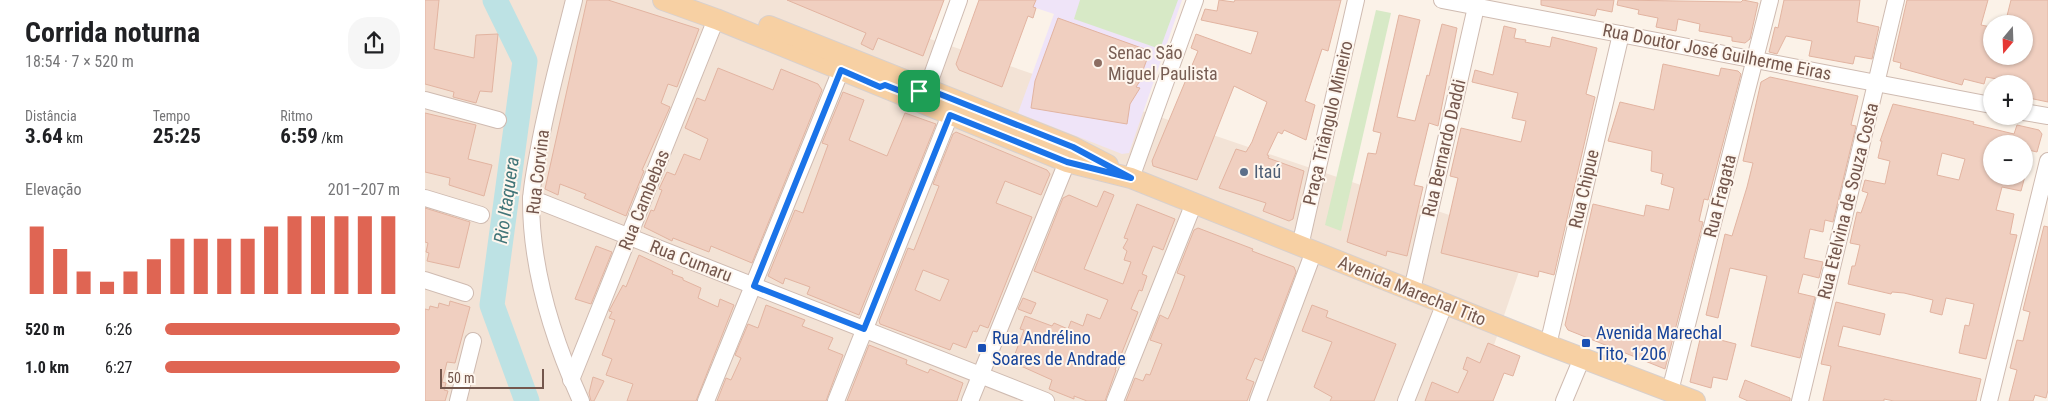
<!DOCTYPE html>
<html lang="pt">
<head>
<meta charset="utf-8">
<style>
  body { margin:0; font-family:"Roboto Condensed",sans-serif; background:#f6f6f6; color:#202124; height:100vh; display:flex; flex-direction:column; font-size:19px; white-space:nowrap }
  * { box-sizing:border-box; margin:0 }
  p { font-size:16px; color:#757577 }
  .icon { flex:none; width:28px; height:28px; fill:none; stroke:currentColor; stroke-width:2; stroke-linecap:round; stroke-linejoin:round }
  .map { position:relative; flex:1; overflow:hidden }
  .drawer { display:flex; flex-direction:column; background:#fff; width:425px }
  .drawer>* { flex:none }
  .needle { width:32px; rotate:199deg }
  .tools { position:absolute; left:1558px; top:15px; display:grid; gap:10px }
  .tools a { display:grid; place-items:center; width:50px; height:50px; border-radius:50%; background:#fff; box-shadow:0 1px 4px #0004; font-size:25px }
  .scale { position:absolute; left:15px; bottom:12px; width:104px; box-sizing:border-box; padding-left:5px; border:2px solid #74574d; border-top:0; font-size:14px; line-height:18px; white-space:nowrap; color:#74574d; -webkit-text-stroke:4px #fef6ee; paint-order:stroke }
  .pin { position:absolute; display:grid; place-items:center; width:42px; height:42px; color:#fff; margin:-21px; border-radius:10px; box-shadow:0 2px 8px #0006 }
  .round { display:grid; place-items:center; flex:none; width:52px; height:52px; border-radius:20px; background:#f6f6f6 }
  .summary { display:flex; align-items:center; justify-content:space-between; height:85px; padding:0 25px }
  h1 { font-size:28px; font-weight:700; line-height:38px }
  .metrics { display:grid; grid-template-columns:repeat(3,1fr); gap:8px; height:85px; padding:5px 25px }
  .metrics div { display:grid; align-content:center }
  .metrics b { font-size:21px; font-weight:700 }
  .metrics small { font-size:14px; font-weight:400 }
  .metrics p { font-size:14px }
  .chart { height:140px; padding:10px 25px }
  .chart p { display:flex; justify-content:space-between }
  .chart svg { width:100%; height:90px; margin-top:5px; stroke:#df6553; stroke-width:6 }
  ul { padding:0 25px; list-style:none; font-size:16px }
  li { display:grid; grid-template-columns:80px 60px 1fr; align-items:center; height:38px }
  li i { height:12px; border-radius:6px; background:#df6553 }
  main { display:flex; flex:1; min-height:0 }
  .map>svg:first-child { display:block }
  .residential { fill:#f3e3d6 }
  .education { fill:#efe4f8 }
  .green { fill:#d7e9c6 }
  .lines { fill:none; stroke-linecap:round; stroke-linejoin:round }
  .river { stroke:#bde2e4; stroke-width:25 }
  .building { fill:#f0cfc0; stroke:#e2b4a1; fill-rule:evenodd }
  .minor-casing { stroke:#cfbbb1; stroke-width:18 }
  .major-casing { stroke:#d8d0cd; stroke-width:22 }
  .minor { stroke:#fff; stroke-width:16 }
  .major { stroke:#f7d0a3; stroke-width:20 }
  .route-casing { stroke:#fff; stroke-width:10 }
  .route { stroke:#1a73e8; stroke-width:6 }
  .education-dot { fill:#8d6e63; stroke:#fef6ee; stroke-width:2 }
  .service-dot { fill:#5c6f8a; stroke:#fef6ee; stroke-width:2 }
  .transit-dot { fill:#1a4fb4; stroke:#fef6ee; stroke-width:2 }
  .labels { text-anchor:middle; stroke-width:4; stroke-linejoin:round; paint-order:stroke }
  .street-label { font-size:18px; fill:#74574d; stroke:#fef6ee }
  .education-label { font-size:18px; fill:#785e54; stroke:#fef6ee; text-anchor:start }
  .service-label { font-size:18px; fill:#4e5e75; stroke:#fef6ee; text-anchor:start }
  .transit-label { font-size:18px; fill:#164399; stroke:#fef6ee; text-anchor:start }
  .water-label { font-size:19px; font-style:italic; fill:#417578; stroke:#fef6ee }
</style>
</head>
<body>
<main>
<section class="drawer">
<div class="summary"><div><h1>Corrida noturna</h1><p>18:54 · 7 × 520 m</p></div><a class="round"><svg class="icon" aria-label="share" viewBox="0 0 24 24"><path d="M12 15V3M7 8l5-5 5 5M5 13v7h14v-7"/></svg></a></div>
<div class="metrics">
<div><p>Distância</p><b>3.64<small> km</small></b></div>
<div><p>Tempo</p><b>25:25</b></div>
<div><p>Ritmo</p><b>6:59<small> /km</small></b></div>
</div>
<div class="chart"><p><span>Elevação</span>201–207 m</p>
<svg viewBox="0 0 160 44" preserveAspectRatio="none"><path d="M5 44V11M15 44V22M25 44V33M35 44V38M45 44V33M55 44V27M65 44V17M75 44V17M85 44V17M95 44V17M105 44V11M115 44V6M125 44V6M135 44V6M145 44V6M155 44V6"/></svg>
</div>
<ul>
<li><b>520 m</b>6:26<i style="width:100%"></i></li>
<li><b>1.0 km</b>6:27<i style="width:100%"></i></li>
</ul>
</section>
<div class="map">
<svg width="1623" height="401" viewBox="0 0 1623 401">
  <rect width="100%" height="100%" fill="#fbf2e8"/>
  <path class="residential" d="M0 0H390L1104 242 1050 401H0Z"/>
  <path class="education" d="M611 0H757L704 153 697 154 593 113 629 14 608 7Z"/>
  <g class="green">
    <path d="M655 0H753L735 49 649 19Z"/>
    <path d="M951 10 966 13 916 231 900 225Z"/>
  </g>
  <g class="lines">
    <path class="river" d="M70 0 100 61 67 305 102 401"/>
  </g>
  <g class="building">
    <path d="M0 0H14L9 49 49 58 51 35 73 34 67 92 55 91 51 103 28 97 29 92 0 84Z"/>
    <path d="M162 0H183L274 29 252 87 243 84 236 103 245 107 217 170 219 171 201 216 159 198 161 194 135 184 133 195 120 189Z"/>
    <path d="M362 0H519L498 56 453 38 448 50 436 44 441 33Z"/>
    <path d="M554 0H611L608 7 611 8 608 18 603 16 577 87 534 70 531 64Z"/>
    <path d="M794 0 809 2 810 0H916L903 51 897 49 880 101 890 105 881 140 859 130 857 134 853 132 842 155 844 156 843 158 879 171 868 219 864 221 838 211 841 203 794 188 811 149 821 152 827 142 842 102 809 86 772 180 728 166 727 161 773 51 766 48 771 34 826 54 833 32 776 20 780 9 792 11Z"/>
    <path d="M1116 0H1189L1187 12 1172 9 1170 16 1116 5Z"/>
    <path d="M1193 0 1316 2 1318 0 1333 3 1325 39 1320 43 1307 41V37L1274 31 1275 24 1253 19 1251 31 1231 27 1233 18 1213 14 1214 10 1192 5Z"/>
    <path d="M1359 0H1435L1432 22 1454 27 1447 59 1430 56 1428 64 1384 56 1387 41 1361 36 1352 54 1344 52 1350 27 1353 28Z"/>
    <path d="M1482 0H1563L1556 25 1566 27V56H1599V24H1580L1586 0H1623V102L1599 97V84L1561 77 1559 84 1539 79 1537 85 1475 68 1476 63 1468 61Z"/>
    <path d="M974 15 995 20 972 117 990 121 1002 75 1004 76 1017 24 1032 28 1013 126 1004 123 989 185 998 187 982 256 962 251 961 256 922 242 943 153 951 154 956 133 948 131Z"/>
    <path d="M633 18 725 51 718 70 721 72 711 87 715 88 705 104 702 124 606 108 610 81Z"/>
    <path d="M1079 26 1091 29 1089 38 1101 40 1100 42 1125 47 1127 37 1172 48 1161 94 1170 97 1129 275 1114 271 1113 277 1016 253 1033 178 1025 176 1036 128 1096 142 1101 121 1087 118 1093 93 1047 82 1050 70 1068 75Z"/>
    <path d="M1238 64 1294 76 1296 68 1313 71 1316 74 1283 200 1279 199 1274 221 1278 222 1240 369 1143 330 1140 325 1168 204 1219 216 1221 205 1244 210 1249 188 1236 184 1238 174 1226 171 1227 151 1183 141 1195 102 1229 110Z"/>
    <path d="M293 68 348 90 356 69 393 84 397 90 327 263 286 246 284 252 248 238 247 241 219 227 226 210 229 211 237 190 234 189 242 172 250 175 259 154 275 160 283 139 260 128 272 98 280 101Z"/>
    <path d="M1345 77 1433 96 1426 125 1431 126 1408 222 1400 220 1398 232 1385 229 1379 258 1398 262 1394 278 1378 274 1373 293 1390 297 1375 358 1326 346 1342 276 1305 268 1293 318 1281 315 1300 234 1307 236 1322 187 1328 163 1318 161 1336 82Z"/>
    <path d="M418 92 439 100 424 140 462 156 480 113 511 124 434 315 382 294 385 287 360 278 358 284 343 276 370 210 378 213 403 145 397 143Z"/>
    <path d="M1468 104 1528 117 1549 122 1548 124 1589 134 1592 125 1614 130 1617 134 1612 152 1599 149V144H1566V176H1600L1596 191 1577 187 1571 210 1589 214 1585 234 1592 235 1561 359 1534 353 1540 325 1544 326 1549 304 1521 298 1517 315 1505 312 1508 300 1479 293 1467 292 1466 294 1423 284 1427 266H1430L1435 245 1425 243 1432 212 1436 213 1443 193 1437 191 1440 180 1460 184 1465 161 1453 158 1457 141H1455ZM1517 153 1540 159 1534 180 1512 175Z"/>
    <path d="M0 113 51 125 43 159 67 165 59 196 24 185 25 178 0 172Z"/>
    <path d="M531 132 622 170 625 174 616 195 580 181 571 203 607 217 563 328 555 325 552 332 548 331 541 348 528 343 525 350 455 324 454 321 483 248 489 250 514 186 508 184 528 134ZM498 270 524 280 515 301 490 290Z"/>
    <path d="M679 191 689 195 659 269 698 284 706 262 699 260 702 251 698 248 703 239 699 238 712 204 750 219 738 250 728 246 717 274 722 276 717 291 714 290 706 309 713 312 690 370H691L680 401H662L649 396V399L624 389 627 380 587 362 599 330 595 329 600 316 627 326 629 323 643 329 646 321 658 326 662 314 675 319 683 300 609 271 638 198 644 195 672 207Z"/>
    <path d="M0 208 45 222 34 268 2 261 4 253 1 252 3 243 0 242Z"/>
    <path d="M1619 226 1623 227V390L1621 398 1610 395 1608 401H1584L1592 370 1585 368 1592 340 1598 341 1605 312 1598 310Z"/>
    <path d="M773 228 828 249 827 251 869 267 871 272 837 361 830 358 821 379 829 382 822 401H701L710 378 718 381 721 374 725 375 737 344 725 340 735 315 743 319 748 308 760 276 752 273 769 230Z"/>
    <path d="M171 246 187 252 166 304 150 299Z"/>
    <path d="M214 255 248 271 247 274 258 278V280L276 288 273 298 293 307 295 299 309 305 271 401H202L208 384 181 375 187 359 177 355 190 320 184 318 187 312 184 311 198 285 201 287Z"/>
    <path d="M598 298 611 303 606 314 593 309Z"/>
    <path d="M25 301 45 307 30 363 22 362 17 382 21 383 19 390 23 391 20 401H0V309L4 310 5 306 13 308 14 303 24 306Z"/>
    <path d="M1411 302 1460 314 1455 335 1418 326 1413 346 1556 379 1551 401H1469L1459 399V401H1398L1406 366 1396 364Z"/>
    <path d="M341 305 380 320 377 326 408 338 403 349 418 355 401 401H292L301 378 306 380 316 358 310 355 323 324 333 328Z"/>
    <path d="M887 305 903 311 901 317 971 344 949 401H905L907 397 889 387 907 342 877 331Z"/>
    <path d="M1276 335 1311 344 1302 380 1288 377 1286 388 1265 382Z"/>
    <path d="M1063 343 1095 356 1088 376 1079 373 1068 401H1000L1007 382 1033 393 1043 371 1038 369 1042 357 1055 363Z"/>
    <path d="M444 345 482 360 481 364 503 373 505 369 538 383 532 401H422Z"/>
    <path d="M168 377 179 381 169 401H166L164 393Z"/>
    <path d="M1320 380 1365 398V401H1323L1314 397Z"/>
  </g>
  <g class="lines">
    <g class="minor-casing">
      <g id="minor">
        <path d="M149 0C137 49 123 98 114 148 111 164 107 183 106 200 106 270 127 337 156 401"/>
        <path d="M1017 0 1566 105"/>
        <path d="M502 89 534 0"/>
        <path d="M0 100 73 120"/>
        <path d="M1599 112 1623 116"/>
        <path d="M706 178 770 0"/>
        <path d="M0 198 56 215"/>
        <path d="M106 198 621 401"/>
        <path d="M875 246 931 0"/>
        <path d="M0 280 40 293"/>
        <path d="M987 290 1051 7"/>
        <path d="M1123 345 1196 34"/>
        <path d="M146 380 291 19"/>
        <path d="M1245 391 1345 0"/>
        <path d="M33 401 48 341"/>
        <path d="M281 401 416 70"/>
        <path d="M411 401 525 115"/>
        <path d="M545 401 642 162"/>
        <path d="M690 401 769 203"/>
        <path d="M833 401 889 251"/>
        <path d="M981 401 1020 303"/>
        <path d="M1139 401 1157 358"/>
        <path d="M1375 401 1471 0"/>
        <path d="M1564 401 1623 161"/>
      </g>
    </g>
    <g class="major-casing">
      <g id="major">
        <path d="M238 0 291 19 642 162 706 178 1123 345 1270 401"/>
        <path d="M344 26 648 147 683 165"/>
      </g>
    </g>
    <use href="#minor" class="minor"/>
    <use href="#major" class="major"/>
  </g>
  <g class="lines">
    <g class="route-casing">
      <path id="route" d="M416 70 455 87 460 85 478 92 502 89 648 147 706 178 642 162 525 115 439 329 329 286Z"/>
    </g>
    <use href="#route" class="route"/>
  </g>
  <circle class="education-dot" cx="673" cy="63" r="5"/>
  <circle class="service-dot" cx="819" cy="172" r="5"/>
  <g class="transit-dot">
    <rect x="1156" y="338" width="10" height="10" rx="2.5"/>
    <rect x="552" y="343" width="10" height="10" rx="2.5"/>
  </g>
  <g class="labels">
    <g class="street-label">
      <text transform="translate(1292 52) rotate(11)" y="6">Rua Doutor José Guilherme Eiras</text>
      <text transform="translate(903 123) rotate(-77)" y="6">Praça Triângulo Mineiro</text>
      <text transform="translate(1019 148) rotate(-77)" y="6">Rua Bernardo Daddi</text>
      <text transform="translate(113 172) rotate(-83)" y="6">Rua Corvina</text>
      <text transform="translate(1159 189) rotate(-77)" y="6">Rua Chipue</text>
      <text transform="translate(1295 196) rotate(-76)" y="6">Rua Fragata</text>
      <text transform="translate(219 200) rotate(-68)" y="6">Rua Cambebas</text>
      <text transform="translate(1423 201) rotate(-76)" y="6">Rua Etelvina de Souza Costa</text>
      <text transform="translate(266 261) rotate(21)" y="6">Rua Cumaru</text>
      <text transform="translate(987 291) rotate(22)" y="6">Avenida Marechal Tito</text>
    </g>
    <g class="education-label">
      <text x="683" y="59">Senac São<tspan x="683" dy="21">Miguel Paulista</tspan></text>
    </g>
    <g class="service-label">
      <text x="829" y="178">Itaú</text>
    </g>
    <g class="transit-label">
      <text x="1171" y="339">Avenida Marechal<tspan x="1171" dy="21">Tito, 1206</tspan></text>
      <text x="567" y="344">Rua Andrélino<tspan x="567" dy="21">Soares de Andrade</tspan></text>
    </g>
    <g class="water-label">
      <text transform="translate(81 200) rotate(-82)" y="7">Rio Itaquera</text>
    </g>
  </g>
</svg>
<div class="tools">
<a><svg class="needle" viewBox="-14 -14 28 28"><path d="M0-13l5 13h-10z" fill="#e53935"/><path d="M0 13l5-13h-10z" fill="#757577"/></svg></a>
<a>+</a>
<a>−</a>
</div>
<div class="scale">50 m</div>
<div class="pin" style="left:494px;top:91px;background:#1e9e55"><svg class="icon" aria-label="arrive" viewBox="0 0 24 24"><path d="M6 21V4h12l-3 4 3 4H6"/></svg></div>
</div>
</main>
</body>
</html>
